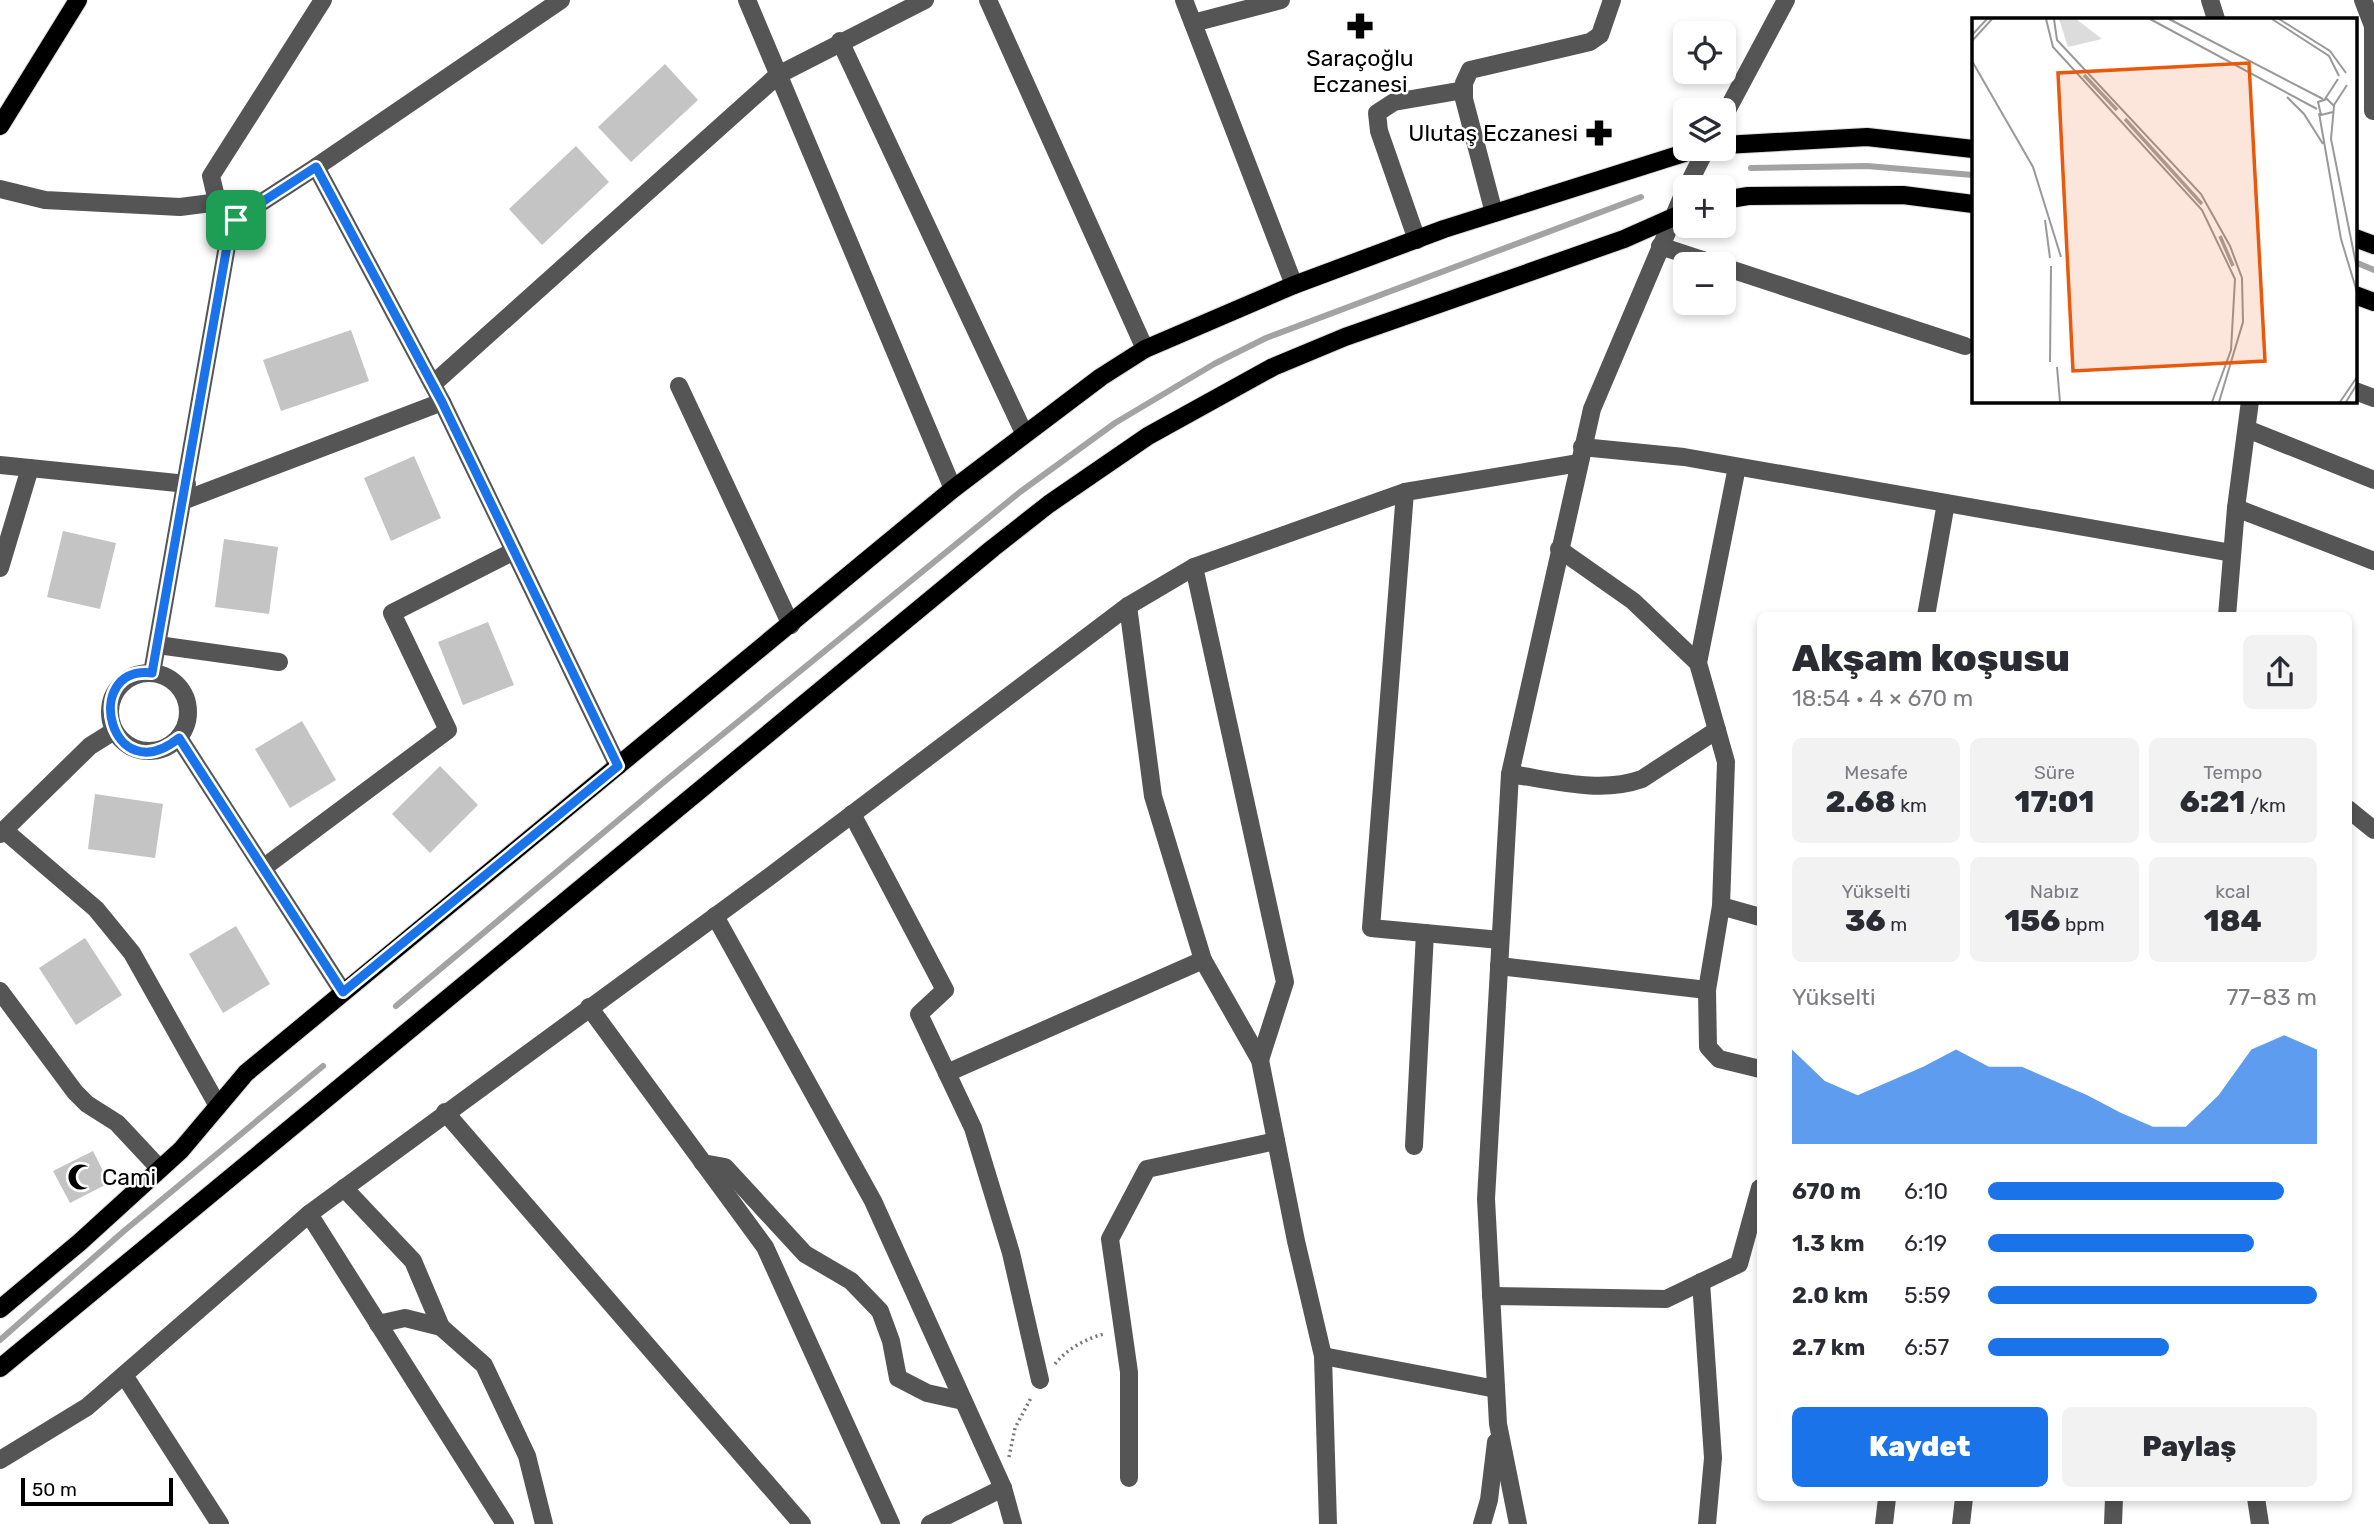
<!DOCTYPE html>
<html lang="tr">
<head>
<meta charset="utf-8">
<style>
  body { margin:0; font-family:Rubik,sans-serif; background:#f2f2f3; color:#2b2b33; height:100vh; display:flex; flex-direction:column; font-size:26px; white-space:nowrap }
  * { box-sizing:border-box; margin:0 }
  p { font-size:23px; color:#7c7c81 }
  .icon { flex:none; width:38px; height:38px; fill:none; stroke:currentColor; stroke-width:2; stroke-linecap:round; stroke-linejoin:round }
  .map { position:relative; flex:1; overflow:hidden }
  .sheet { position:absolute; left:1757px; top:612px; width:595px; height:889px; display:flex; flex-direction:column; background:#fff; border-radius:10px; box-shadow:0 4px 10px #0003 }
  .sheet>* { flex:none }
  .fabs { position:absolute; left:1673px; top:21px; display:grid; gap:14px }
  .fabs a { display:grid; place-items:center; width:63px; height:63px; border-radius:10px; background:#fff; box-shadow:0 4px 10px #0003; font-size:35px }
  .scale { position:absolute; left:21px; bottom:18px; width:152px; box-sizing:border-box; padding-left:7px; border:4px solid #000; border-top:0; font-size:19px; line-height:24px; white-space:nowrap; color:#000; -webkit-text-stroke:5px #fff; paint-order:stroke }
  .pin { position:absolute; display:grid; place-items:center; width:60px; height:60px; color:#fff; margin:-30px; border-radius:14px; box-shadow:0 4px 10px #0006 }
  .round { display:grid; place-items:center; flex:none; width:74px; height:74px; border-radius:10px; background:#f2f2f3 }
  .headline { display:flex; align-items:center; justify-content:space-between; height:119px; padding:0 35px }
  h1 { font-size:38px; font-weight:800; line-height:52px }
  .metrics { display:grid; grid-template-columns:repeat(3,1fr); gap:10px; height:119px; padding:7px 35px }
  .metrics div { display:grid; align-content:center; border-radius:10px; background:#f2f2f3; text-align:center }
  .metrics b { font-size:30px; font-weight:800 }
  .metrics small { font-size:19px; font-weight:400 }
  .metrics p { font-size:19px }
  .chart { height:196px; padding:14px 35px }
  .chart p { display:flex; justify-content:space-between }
  .chart svg { width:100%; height:126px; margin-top:7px; fill:#1a73e8; opacity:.7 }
  .primary-button { display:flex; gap:14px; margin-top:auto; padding:14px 35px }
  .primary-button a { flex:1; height:80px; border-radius:10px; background:#1a73e8; color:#fff; font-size:28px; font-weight:800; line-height:80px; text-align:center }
  .primary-button a+a { background:#f2f2f3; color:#2b2b33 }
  ul { padding:0 35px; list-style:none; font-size:23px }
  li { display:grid; grid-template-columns:112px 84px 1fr; align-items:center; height:52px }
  li i { height:18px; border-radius:9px; background:#1a73e8 }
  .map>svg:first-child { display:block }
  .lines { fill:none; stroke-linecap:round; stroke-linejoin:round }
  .stream { stroke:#a3a3a3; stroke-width:6 }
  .building { fill:#c4c4c4 }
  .major-casing { stroke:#dbdbdb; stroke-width:20 }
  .path { stroke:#777; stroke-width:3.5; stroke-dasharray:2 3.5; stroke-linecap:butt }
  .minor { stroke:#555; stroke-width:18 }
  .major { stroke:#000; stroke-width:18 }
  .route-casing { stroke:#fff; stroke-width:14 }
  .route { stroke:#1a73e8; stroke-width:9 }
  .labels { text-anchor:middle; stroke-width:5; stroke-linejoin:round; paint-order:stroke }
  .poi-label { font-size:23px; fill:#000; stroke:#fff }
  .inset-river { fill:none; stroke:#a3a3a3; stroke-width:3.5 }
  .inset-road { fill:none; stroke:#999; stroke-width:2 }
  .view { fill:#e8590c; fill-opacity:0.15; stroke:#e8590c; stroke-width:3.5 }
  .inset-edge { fill:none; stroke:#000; stroke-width:3.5 }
</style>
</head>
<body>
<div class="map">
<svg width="2374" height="1524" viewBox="0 0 2374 1524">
  <rect width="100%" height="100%" fill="#fff"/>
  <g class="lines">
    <g class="stream">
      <path d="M1751 168 1867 166 1973 175"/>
      <path d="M2355 262 2374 270"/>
      <path d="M396 1006 664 782 1020 492 1115 423 1214 364 1266 338 1641 197"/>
      <path d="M0 1340 124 1231 323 1066"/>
    </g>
  </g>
  <g class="building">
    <path d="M665 64 698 100 631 162 598 127Z"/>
    <path d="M576 146 609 182 542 245 509 209Z"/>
    <path d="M351 330 369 381 281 411 263 360Z"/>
    <path d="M414 456 441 518 391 541 364 478Z"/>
    <path d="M63 531 116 543 100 609 47 597Z"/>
    <path d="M224 539 278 547 269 614 215 607Z"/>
    <path d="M488 622 514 685 463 705 438 642Z"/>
    <path d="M302 721 336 780 290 808 255 749Z"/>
    <path d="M440 766 478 805 430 853 392 814Z"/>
    <path d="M95 794 163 804 155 858 88 849Z"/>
    <path d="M236 926 270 984 223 1013 189 954Z"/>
    <path d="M85 938 122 995 76 1025 39 968Z"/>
    <path d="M93 1151 109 1183 70 1203 53 1171Z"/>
  </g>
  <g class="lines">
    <g class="major-casing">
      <g id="major">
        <path d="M0 126 78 0"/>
        <path d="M1724 145 1867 137 1973 149"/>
        <path d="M1724 200 1748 196 1903 195 1973 204"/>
        <path d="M2355 238 2374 245"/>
        <path d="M2355 295 2374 302"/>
        <path d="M0 1309 80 1242 181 1150 246 1073 953 489 1101 377 1145 349 1294 285 1444 229 1697 149"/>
        <path d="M0 1368 993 548 1049 504 1148 436 1273 367 1345 337 1624 239 1685 212"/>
      </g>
    </g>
    <g class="path">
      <path d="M1055 1364C1067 1349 1085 1339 1104 1334"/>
      <path d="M1009 1457 1015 1428 1032 1396"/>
    </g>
    <g class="minor">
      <path d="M747 0 953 489"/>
      <path d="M988 0 1145 349"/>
      <path d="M1184 0 1294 285"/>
      <path d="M2210 0 2216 19"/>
      <path d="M2363 0 2373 26V111"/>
      <path d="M1193 23 1281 0"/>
      <path d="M840 41 1024 433"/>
      <path d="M1724 116 1786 0"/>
      <path d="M316 167 442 402 618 766"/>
      <path d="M1687 187 1706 149"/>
      <path d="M0 189 45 200 180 207 219 202"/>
      <path d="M1494 213 1464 99V83L1470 70 1590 42 1600 35 1612 0"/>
      <path d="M236 220 216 197 211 176 323 0"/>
      <path d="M1417 240 1379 131 1377 113 1394 102 1464 90"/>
      <path d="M1660 246 1715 264"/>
      <path d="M1724 267 1965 346"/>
      <path d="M433 384 778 75 925 0"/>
      <path d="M679 386 791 625"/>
      <path d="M2355 391 2374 398"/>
      <path d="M2247 429 2374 480"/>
      <path d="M1582 447 1684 457 2232 553"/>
      <path d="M0 465 187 484"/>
      <path d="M1737 467 1698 663 1726 762 1721 906 1760 917"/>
      <path d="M1405 492 1371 928 1500 940"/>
      <path d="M185 500 442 402"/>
      <path d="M2236 508 2374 561"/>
      <path d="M1559 549 1633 601 1698 663"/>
      <path d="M1194 567 1285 982 1260 1060"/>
      <path d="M0 568 30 468"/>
      <path d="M1128 606 1153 796 1203 960 1260 1060 1296 1241 1323 1356 1328 1524"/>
      <path d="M1926 616 1946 503"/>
      <path d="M2227 616 2236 508 2250 401"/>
      <path d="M158 645 279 662"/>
      <circle cx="149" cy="712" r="39"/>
      <path d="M152 673 230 229 242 211 262 202 316 167 561 0"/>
      <path d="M179 738 343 992"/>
      <path d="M1510 774C1552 780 1600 794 1642 779L1717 730"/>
      <path d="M2348 809 2374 830"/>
      <path d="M852 814 945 990 919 1014 973 1128 1011 1253 1040 1380"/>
      <path d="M4 830 96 909 132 953 218 1106"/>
      <path d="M0 834 90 746 114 731"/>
      <path d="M263 868 448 730 392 613 514 551"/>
      <path d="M715 916 873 1201 1003 1488 1013 1524"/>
      <path d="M1499 966 1707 990 1721 906"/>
      <path d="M1707 990 1708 1047 1719 1059 1760 1069"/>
      <path d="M0 991 75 1092 87 1104 117 1123 160 1169"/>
      <path d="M589 1007 765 1247 891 1524"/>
      <path d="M947 1073 1203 960"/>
      <path d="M445 1112 802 1524"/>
      <path d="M1414 1146 1425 933"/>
      <path d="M703 1163 725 1167 805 1254 851 1281 880 1311 891 1341 898 1378 927 1393 963 1401"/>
      <path d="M344 1188 413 1261 441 1327"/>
      <path d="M309 1214 505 1524"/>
      <path d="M1701 1282 1713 1458 1707 1524"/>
      <path d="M1491 1296 1666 1299 1739 1264 1760 1188"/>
      <path d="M378 1324 405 1318 441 1327 484 1365 527 1456 544 1524"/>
      <path d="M1323 1356 1496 1389"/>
      <path d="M124 1375 220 1524"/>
      <path d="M0 1460 87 1407 309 1214 769 877 1128 606 1194 567 1405 492 1579 463"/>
      <path d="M1129 1478V1372L1110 1239 1147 1169 1276 1141"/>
      <path d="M2256 1498 2260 1524"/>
      <path d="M930 1524 1003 1488"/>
      <path d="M1482 1524 1489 1500 1496 1442"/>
      <path d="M1518 1524 1498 1424 1486 1199 1510 774 1592 409 1685 190"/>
      <path d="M1884 1524 1887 1498"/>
      <path d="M1961 1524 1964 1498"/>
      <path d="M2113 1524 2114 1498"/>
    </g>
    <use href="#major" class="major"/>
  </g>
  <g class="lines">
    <g class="route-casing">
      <path id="route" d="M316 167 442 402 618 766 343 992 179 738C110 794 80 665 152 673L230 229 242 211 262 202Z"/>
    </g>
    <use href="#route" class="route"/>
  </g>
  <defs>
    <g id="pharmacy-bare" transform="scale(2.1)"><path d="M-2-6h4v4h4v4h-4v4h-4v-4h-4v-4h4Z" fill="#000" stroke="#fff" stroke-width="2.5" paint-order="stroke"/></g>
    <g id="mosque-bare" transform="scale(2.1)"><path d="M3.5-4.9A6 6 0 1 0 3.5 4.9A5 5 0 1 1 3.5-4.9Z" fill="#000" stroke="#fff" stroke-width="2.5" paint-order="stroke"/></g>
  </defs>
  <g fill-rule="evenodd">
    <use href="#pharmacy-bare" x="1360" y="26"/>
    <use href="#pharmacy-bare" x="1599" y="133"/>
    <use href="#mosque-bare" x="81" y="1177"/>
  </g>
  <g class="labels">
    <g class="poi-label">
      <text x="1360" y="66">Saraçoğlu<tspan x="1360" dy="26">Eczanesi</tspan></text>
      <text x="1578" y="141" text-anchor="end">Ulutaş Eczanesi</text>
      <text x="102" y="1185" text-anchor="start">Cami</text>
    </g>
  </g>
  <g transform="translate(1972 18)">
    <rect width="385" height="385" fill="#fff"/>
    <path d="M87 1H104L130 21 96 29Z" fill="#dcdcdc"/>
    <path class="inset-river" d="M112 57 145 92M153 101 230 186M248 218 261 248"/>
    <path class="inset-road" d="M74 1 81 29 230 192 263 261 259 332 240 384M82 1 85 22 229 176 258 228 270 260 271 304 247 384M178 1 345 91M197 1 351 81M300 1 357 38 367 58M307 1 358 33 374 55M0 17 15 1M0 23 20 1M0 43 61 149 89 239M315 79 332 96 351 126M353 81 366 61M362 87 375 67M361 94 349 97 346 84 355 81 362 88 359 121 385 251M347 95 369 221 385 274M73 202 78 240M78 344 79 248M85 349 88 384M368 384 385 359M374 384 385 366"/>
    <path class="view" d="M277 45 293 343 101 353 86 55Z"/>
    <rect width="385" height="385" class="inset-edge"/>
  </g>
</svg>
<div class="fabs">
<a><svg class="icon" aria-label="locate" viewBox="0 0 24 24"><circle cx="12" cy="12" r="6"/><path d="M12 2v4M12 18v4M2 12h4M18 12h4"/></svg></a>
<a><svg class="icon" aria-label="layers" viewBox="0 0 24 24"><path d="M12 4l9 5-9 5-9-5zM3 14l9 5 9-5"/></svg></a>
<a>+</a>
<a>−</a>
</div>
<div class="scale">50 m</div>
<div class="pin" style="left:236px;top:220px;background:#1e9e55"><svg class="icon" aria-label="arrive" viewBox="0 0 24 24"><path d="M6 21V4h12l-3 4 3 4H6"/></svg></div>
<section class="sheet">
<div class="headline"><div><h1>Akşam koşusu</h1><p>18:54 · 4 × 670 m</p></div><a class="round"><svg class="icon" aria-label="share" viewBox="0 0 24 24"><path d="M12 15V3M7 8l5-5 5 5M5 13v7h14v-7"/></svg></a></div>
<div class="metrics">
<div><p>Mesafe</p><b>2.68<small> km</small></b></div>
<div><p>Süre</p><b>17:01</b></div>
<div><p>Tempo</p><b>6:21<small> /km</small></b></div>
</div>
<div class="metrics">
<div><p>Yükselti</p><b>36<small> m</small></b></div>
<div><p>Nabız</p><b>156<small> bpm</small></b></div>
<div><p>kcal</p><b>184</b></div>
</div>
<div class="chart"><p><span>Yükselti</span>77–83 m</p>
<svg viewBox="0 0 160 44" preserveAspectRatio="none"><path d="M0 44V11L10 22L20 27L30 22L40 17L50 11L60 17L70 17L80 22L90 27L100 33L110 38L120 38L130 27L140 11L150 6L160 11V44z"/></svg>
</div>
<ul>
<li><b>670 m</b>6:10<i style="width:90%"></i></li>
<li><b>1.3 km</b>6:19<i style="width:81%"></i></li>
<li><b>2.0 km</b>5:59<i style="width:100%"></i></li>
<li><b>2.7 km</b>6:57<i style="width:55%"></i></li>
</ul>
<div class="primary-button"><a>Kaydet</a><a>Paylaş</a></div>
</section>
</div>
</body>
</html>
